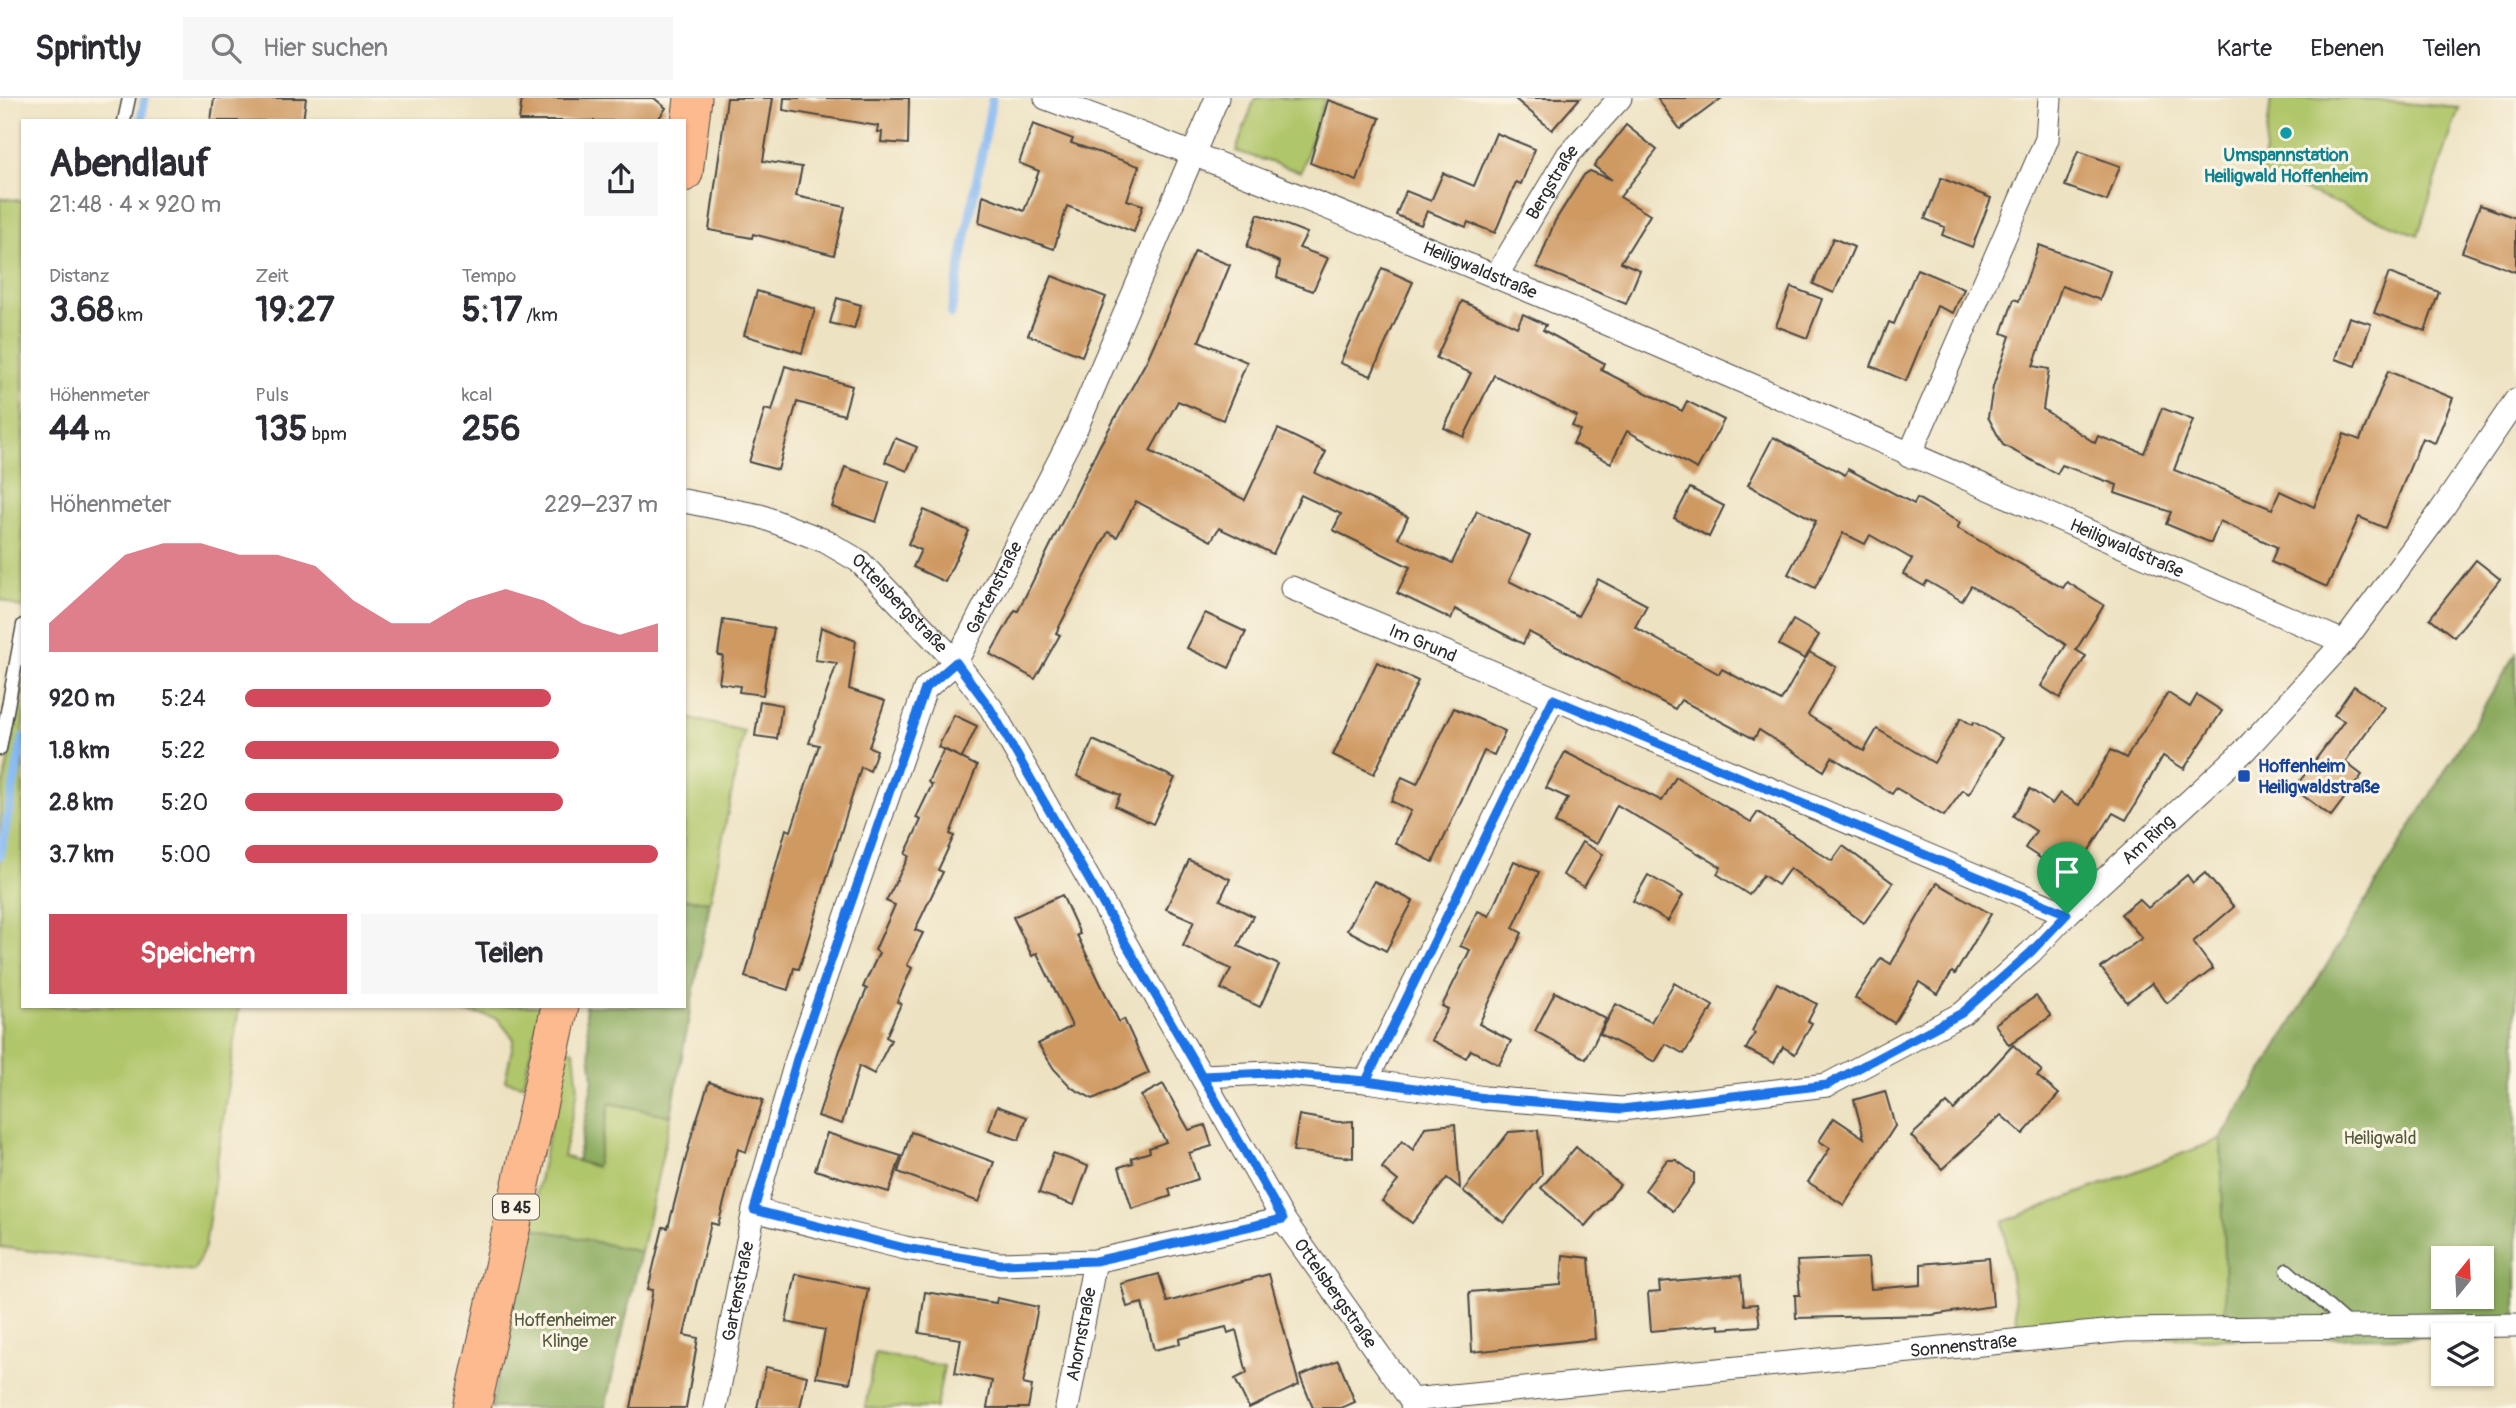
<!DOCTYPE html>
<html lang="de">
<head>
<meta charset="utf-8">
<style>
  body { margin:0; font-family:Pangolin,sans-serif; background:#f7f7f7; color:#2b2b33; height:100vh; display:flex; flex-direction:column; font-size:26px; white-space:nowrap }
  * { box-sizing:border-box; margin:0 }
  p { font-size:23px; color:#7c7c81 }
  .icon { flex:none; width:38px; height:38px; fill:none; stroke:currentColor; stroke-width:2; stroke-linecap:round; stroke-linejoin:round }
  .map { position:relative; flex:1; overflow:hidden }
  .details { position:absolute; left:21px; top:21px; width:665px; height:889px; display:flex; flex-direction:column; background:#fff; border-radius:0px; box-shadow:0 2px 5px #0004 }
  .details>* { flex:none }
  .needle { width:46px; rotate:18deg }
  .buttons { position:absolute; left:2431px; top:1148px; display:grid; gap:14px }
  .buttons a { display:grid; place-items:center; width:63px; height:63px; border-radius:0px; background:#fff; box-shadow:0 2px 5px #0004; font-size:35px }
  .pin { position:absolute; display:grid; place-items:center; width:60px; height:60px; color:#fff; margin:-72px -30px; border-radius:50% 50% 50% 0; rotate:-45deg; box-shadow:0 0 7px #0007 }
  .pin .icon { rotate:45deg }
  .round { display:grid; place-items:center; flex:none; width:74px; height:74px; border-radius:0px; background:#f7f7f7 }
  .head { display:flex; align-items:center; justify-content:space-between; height:119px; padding:0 28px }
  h1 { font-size:38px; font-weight:700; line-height:52px }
  .figures { display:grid; grid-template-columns:repeat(3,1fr); gap:10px; height:119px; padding:7px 28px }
  .figures div { display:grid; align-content:center }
  .figures b { font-size:35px; font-weight:700 }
  .figures small { font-size:19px; font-weight:400 }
  .figures p { font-size:19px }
  .chart { height:196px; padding:14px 28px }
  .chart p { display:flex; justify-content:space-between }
  .chart svg { width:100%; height:126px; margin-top:7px; fill:#d1495b; opacity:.7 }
  .action { display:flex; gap:14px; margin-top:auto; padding:14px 28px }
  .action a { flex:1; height:80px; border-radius:0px; background:#d1495b; color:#fff; font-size:28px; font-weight:700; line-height:80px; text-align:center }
  .action a+a { background:#f7f7f7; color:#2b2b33 }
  ul { padding:0 28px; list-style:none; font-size:23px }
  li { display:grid; grid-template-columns:112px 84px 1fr; align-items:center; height:52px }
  li i { height:18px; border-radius:9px; background:#d1495b }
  header { display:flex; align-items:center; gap:42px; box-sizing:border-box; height:98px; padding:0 35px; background:#fff; border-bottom:2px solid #e1e1e2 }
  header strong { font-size:33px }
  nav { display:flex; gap:38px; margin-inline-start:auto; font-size:24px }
  .search { width:490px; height:63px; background:#f7f7f7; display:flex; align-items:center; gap:18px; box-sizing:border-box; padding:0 24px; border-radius:0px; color:#7c7c81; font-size:26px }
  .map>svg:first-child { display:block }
  .green { fill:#b0c66a; stroke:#6e784a; stroke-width:2 }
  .forest { fill:#8cab5e; stroke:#5c6b44; stroke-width:2; fill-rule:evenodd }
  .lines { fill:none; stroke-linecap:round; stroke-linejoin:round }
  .stream { stroke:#85b9f3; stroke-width:9 }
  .building { fill:#cf9962 }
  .lane-casing { stroke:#484642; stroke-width:15 }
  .street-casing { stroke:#484642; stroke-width:25 }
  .primary-casing { stroke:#484642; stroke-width:39 }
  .lane { stroke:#fff; stroke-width:12 }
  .street { stroke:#fff; stroke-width:23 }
  .primary { stroke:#fcba8e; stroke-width:37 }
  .route-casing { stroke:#fff; stroke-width:14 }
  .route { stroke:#1a73e8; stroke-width:9 }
  .culture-dot { fill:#0f9aa8; stroke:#fcf5e5; stroke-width:2.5 }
  .transit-dot { fill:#1a4fb4; stroke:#fcf5e5; stroke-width:2.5 }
  .labels { text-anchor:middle; stroke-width:6; stroke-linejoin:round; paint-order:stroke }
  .shield { fill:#fcf5e5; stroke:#6a6863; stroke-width:2 }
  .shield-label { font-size:16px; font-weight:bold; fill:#2b2b2b }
  .culture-label { font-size:18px; font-weight:bold; fill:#0d838f; stroke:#fcf5e5 }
  .street-label { font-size:18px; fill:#2b2b2b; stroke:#fcf5e5 }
  .transit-label { font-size:18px; font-weight:bold; fill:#164399; stroke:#fcf5e5; text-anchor:start }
  .park-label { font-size:18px; fill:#535a3e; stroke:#fcf5e5 }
</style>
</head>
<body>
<header>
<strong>Sprintly</strong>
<div class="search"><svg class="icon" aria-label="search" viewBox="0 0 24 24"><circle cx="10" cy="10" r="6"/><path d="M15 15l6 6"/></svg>Hier suchen</div>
<nav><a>Karte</a><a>Ebenen</a><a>Teilen</a></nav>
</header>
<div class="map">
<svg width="2516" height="1310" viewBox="0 0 2516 1310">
  <rect width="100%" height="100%" fill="#fcf5e5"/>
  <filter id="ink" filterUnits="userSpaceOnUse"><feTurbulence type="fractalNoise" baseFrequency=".0143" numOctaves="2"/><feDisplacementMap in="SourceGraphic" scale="14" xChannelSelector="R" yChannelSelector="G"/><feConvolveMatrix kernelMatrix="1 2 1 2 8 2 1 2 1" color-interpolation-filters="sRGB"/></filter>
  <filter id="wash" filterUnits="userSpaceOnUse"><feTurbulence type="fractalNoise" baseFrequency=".00686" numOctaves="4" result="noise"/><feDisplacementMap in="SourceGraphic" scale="28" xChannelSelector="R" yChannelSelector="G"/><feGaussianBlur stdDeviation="1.57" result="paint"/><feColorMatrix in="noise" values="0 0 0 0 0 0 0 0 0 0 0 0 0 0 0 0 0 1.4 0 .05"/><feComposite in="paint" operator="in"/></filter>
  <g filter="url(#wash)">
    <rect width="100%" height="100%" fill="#ede2c2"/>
    <g class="green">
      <path d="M1255 0H1325L1301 74 1236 53Z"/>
      <path d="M2271 0H2347L2459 10 2418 137 2262 76Z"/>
      <path d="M0 100 23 103V511L0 501Z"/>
      <path d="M23 585V908H239L205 1149 194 1173 0 1149V704Z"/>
      <path d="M684 619 744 633 710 804 684 801Z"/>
      <path d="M436 908H541L523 987 505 983 514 941 497 920Z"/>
      <path d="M567 951 574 952 578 992 563 1058 596 1069 610 1005 671 1018 641 1154 529 1129Z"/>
      <path d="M2221 1041 2226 1241 2019 1236 2003 1124Z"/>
      <path d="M875 1255 944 1268 936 1310H865Z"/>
    </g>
    <g class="forest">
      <path d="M2516 556V1238L2226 1241 2221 1041ZM2443 1160H2482V1199H2443Z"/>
      <path d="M684 801 710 804 671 1018 610 1005 596 1069 577 1063 593 981 585 908H684Z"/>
      <path d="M529 1129 641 1154 605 1310H491Z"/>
    </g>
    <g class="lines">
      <g class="stream">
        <path d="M141 23 145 0"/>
        <path d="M951 216 992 2"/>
        <path d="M0 758 23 639"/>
      </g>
    </g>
    <g id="blocks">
      <g class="building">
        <path d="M214 0H306L303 23H211Z"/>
        <path d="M522 0H654L666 10 657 23H519Z"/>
        <path d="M727 0H773L763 63 802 69 796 98 845 109 834 157 753 136 752 140 709 132Z"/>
        <path d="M784 0H909L908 46 881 44 882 34H877L878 28 783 12Z"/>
        <path d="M1514 0H1580L1552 32Z"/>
        <path d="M1657 0H1722L1680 31Z"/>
        <path d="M1328 2 1380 20 1357 83 1310 65Z"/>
        <path d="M1033 26 1073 41 1071 45 1139 68 1127 102 1143 107 1134 134 1067 108 1054 151 979 125 983 97 1024 113 1039 73 1019 65Z"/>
        <path d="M1626 27 1657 52 1620 99 1650 117 1621 164 1640 172 1626 206 1537 169 1555 123 1584 77 1590 73 1612 82 1594 68Z"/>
        <path d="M1496 35 1535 51 1521 86 1516 84 1495 135 1468 124 1466 129 1427 113 1421 127 1396 117 1406 93 1431 103 1443 75 1474 88Z"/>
        <path d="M2078 53 2120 68 2107 103 2065 88Z"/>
        <path d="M1941 80 1991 100 1972 149 1942 137 1945 129 1925 121Z"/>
        <path d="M2480 107 2516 120V174L2462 154Z"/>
        <path d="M1258 116 1307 135 1299 150 1328 160 1313 193 1277 180 1280 164 1247 149Z"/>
        <path d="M1833 140 1854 149 1834 195 1813 186Z"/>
        <path d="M2039 147 2110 173 2100 202 2062 188 2033 268 2049 271 2043 311 2095 345 2098 338 2144 355 2162 310 2193 322 2174 372 2272 411 2280 393 2314 409 2344 336 2360 342 2388 273 2453 300 2435 345 2422 340 2385 430 2359 419 2327 489 2271 464 2277 449 2220 423 2211 445 2166 426 2171 414 2115 395 2117 387 2062 367 2057 376 2003 347 1988 319 1993 289 2010 238 2002 235 2014 201 2019 203Z"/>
        <path d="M1195 153 1230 167 1199 243 1247 264 1223 322 1178 303 1150 353 1245 402 1278 331 1326 354 1315 375 1408 419 1398 440 1452 465 1477 413 1530 438 1509 483 1578 518 1598 481 1647 507 1635 529 1719 576 1722 571 1781 603 1809 554 1836 569 1808 617 1864 653 1877 631 1934 665 1961 620 1972 627 1974 624 2002 640 1969 696 1963 692 1944 718 1896 690 1892 696 1832 659 1824 673 1759 632 1754 641 1681 602 1675 611 1529 534 1523 546 1455 511 1451 521 1397 495 1410 469 1333 432 1341 416 1301 397 1273 456 1219 430 1211 443 1136 403 1117 439 1108 434 1056 535 1060 537 1035 581 990 556 1015 512 1018 513 1099 349 1147 262Z"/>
        <path d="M1382 170 1413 184 1371 278 1340 265Z"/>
        <path d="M1917 171 1964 191 1953 215 1937 208 1906 283 1871 268 1889 224 1894 226Z"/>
        <path d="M2389 175 2439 194 2425 233 2374 215Z"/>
        <path d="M1052 178 1106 199 1082 258 1028 237Z"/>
        <path d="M1791 189 1822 201 1807 240 1776 228Z"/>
        <path d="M757 193 815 211 802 255 744 237Z"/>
        <path d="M837 200 861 207 854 231 830 225Z"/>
        <path d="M1462 203 1517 229 1523 216 1546 227 1543 232 1604 265 1601 272 1682 313 1687 303 1724 322 1697 371 1627 333 1611 365 1573 346 1580 332 1572 328 1577 318 1494 277 1464 339 1444 330 1471 275 1436 260Z"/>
        <path d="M2349 219 2371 226 2356 268 2335 261Z"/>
        <path d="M785 268 852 288 844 317 797 304 778 372 749 364 765 311 772 313Z"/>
        <path d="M1773 339 1845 377 1848 371 1914 406 1917 400 1960 425 1957 430 2063 490 2067 484 2104 507 2076 552 2086 558 2060 600 2041 588 2066 547 2040 528 1971 488 1962 503 1927 483 1924 488 1903 476 1912 461 1870 437 1865 446 1843 435 1815 490 1788 476 1816 423 1748 387Z"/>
        <path d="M895 340 917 349 907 373 885 364Z"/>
        <path d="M845 369 889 384 876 424 832 409Z"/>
        <path d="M1690 390 1724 408 1709 439 1674 420Z"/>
        <path d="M924 412 969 433 945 484 913 469 921 452 908 446Z"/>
        <path d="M2476 462 2500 481 2454 539 2430 520Z"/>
        <path d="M1205 515 1246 534 1229 570 1187 550Z"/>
        <path d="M723 522 774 530 763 597 739 594 740 588 719 585 723 558 718 557Z"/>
        <path d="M1793 522 1819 537 1805 561 1779 547Z"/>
        <path d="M821 529 856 543 849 591 885 603 869 649 877 652 870 673 861 669 799 871 794 870 788 892 745 879 786 731 791 733 819 647 809 645 837 565 815 562Z"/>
        <path d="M1377 564 1418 583 1374 676 1333 657Z"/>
        <path d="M2354 588 2384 609 2345 664 2362 677 2331 718 2294 691 2344 623 2334 617Z"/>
        <path d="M2168 595 2190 609 2197 597 2222 613 2184 671 2163 658 2126 722 2113 715 2071 780 2025 750 2036 733 2013 718 2030 691 2052 706 2060 695 2079 707 2111 652 2126 660Z"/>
        <path d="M760 603 782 607 777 641 755 638Z"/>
        <path d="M1454 610 1505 633 1494 657 1484 653 1433 764 1395 745 1411 713 1391 703 1402 679 1417 686Z"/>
        <path d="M954 617 977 628 962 660 938 649Z"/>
        <path d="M1093 642 1175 680 1153 726 1115 708 1120 697 1077 678Z"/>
        <path d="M944 651 977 668 950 736 954 738 938 772 943 774 915 832 923 835 907 867 912 870 897 904 901 906 886 939 891 942 874 976 859 968 842 1026 818 1018 840 952 867 891 863 889 879 855 875 852 895 807 886 803 909 758 905 756 921 722 916 720 932 687 928 684Z"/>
        <path d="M1565 654 1662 703 1676 679 1751 724 1758 714 1832 763 1843 748 1893 785 1864 825 1790 770 1778 787 1763 777 1749 797 1717 776 1721 769 1617 707 1597 746 1555 725 1568 700 1546 690Z"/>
        <path d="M1582 744 1603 756 1584 789 1563 777Z"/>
        <path d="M1189 762 1230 781 1220 802 1253 818 1238 848 1279 867 1260 909 1221 891 1231 871 1183 848 1194 823 1166 811Z"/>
        <path d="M1514 763 1539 774 1513 830 1522 835 1479 926 1511 943 1499 967 1471 952 1466 960 1431 942 1448 911 1442 908 1470 852 1460 848 1478 813 1489 818Z"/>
        <path d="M2205 775 2234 809 2193 844 2213 871 2167 905 2152 885 2127 904 2101 870 2142 840 2121 816 2139 801 2148 810 2187 777 2193 785Z"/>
        <path d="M1648 777 1683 797 1668 823 1633 803Z"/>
        <path d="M1374 783 1413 803 1386 853 1347 832Z"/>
        <path d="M1937 785 1991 816 1955 876 1952 874 1938 896 1919 884 1894 925 1855 900 1881 860 1891 866Z"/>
        <path d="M1062 797 1080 836 1077 837 1119 924 1124 921 1149 975 1093 1001 1072 990 1054 971 1038 946 1072 928 1037 855 1032 858 1013 819Z"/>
        <path d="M1674 885 1713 908 1684 956 1666 946 1655 964 1600 936 1616 906 1651 924Z"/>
        <path d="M1777 885 1817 906 1808 923 1812 925 1795 956 1783 949 1774 965 1746 951 1755 935 1752 933Z"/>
        <path d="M1555 894 1606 921 1586 961 1535 933Z"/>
        <path d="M2036 898 2051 918 2009 947 1995 926Z"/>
        <path d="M2013 947 2042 973 2037 978 2059 996 2023 1036 2001 1017 1942 1071 1911 1038 1947 1005 1954 1012Z"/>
        <path d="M709 984 763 1002 746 1054 738 1051 718 1127 711 1125 684 1237 698 1240 686 1310H631L653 1192 648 1191 663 1129 668 1130 692 1036Z"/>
        <path d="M1163 986 1189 1032 1205 1027 1212 1048 1189 1055 1198 1081 1169 1091 1171 1098 1132 1111 1119 1069 1133 1065 1131 1060 1150 1054 1149 1050 1166 1044 1141 998Z"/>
        <path d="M1885 993 1895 1028 1844 1107 1808 1084 1830 1050 1819 1043 1834 1020 1864 1040 1854 1002Z"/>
        <path d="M997 1008 1027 1019 1019 1042 989 1032Z"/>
        <path d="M1299 1017 1338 1024 1353 1023V1060L1293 1053Z"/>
        <path d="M1455 1026 1460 1090 1447 1080 1412 1125 1382 1103 1398 1083 1382 1070 1402 1043 1413 1052 1425 1029Z"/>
        <path d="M1538 1032 1542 1077 1504 1125 1463 1093 1509 1034Z"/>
        <path d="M911 1034 994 1064 979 1104 898 1074Z"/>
        <path d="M827 1035 901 1058 889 1094 815 1072Z"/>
        <path d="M1576 1049 1620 1087 1585 1128 1541 1090Z"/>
        <path d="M1053 1055 1088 1068 1074 1107 1039 1095Z"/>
        <path d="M1667 1062H1676L1694 1075V1084L1673 1113 1645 1092Z"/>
        <path d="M1563 1157 1589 1160 1595 1241 1472 1254 1469 1194 1561 1187Z"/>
        <path d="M1868 1160 1871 1191 1921 1187V1166L1989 1160 1993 1208 1932 1217 1796 1220 1795 1197H1800L1797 1163Z"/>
        <path d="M796 1176 868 1191 850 1285 816 1279 825 1232 786 1224Z"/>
        <path d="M1159 1176 1167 1204 1269 1176 1299 1287 1249 1310 1235 1281 1247 1275 1236 1232 1228 1235 1226 1229 1179 1241 1180 1246 1154 1252 1142 1205 1127 1209 1121 1186Z"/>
        <path d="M1741 1177 1744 1207 1757 1206 1760 1228 1719 1231V1227L1651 1233 1648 1195 1660 1194 1659 1184Z"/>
        <path d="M925 1194 996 1205 997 1200 1038 1209 1023 1286 1032 1288 1028 1310H987L992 1283 955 1275 961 1241 919 1235Z"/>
        <path d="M1338 1262 1355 1304 1341 1310H1313L1300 1278Z"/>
        <path d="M766 1269 807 1278 800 1310H757Z"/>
      </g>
    </g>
  </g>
  <g filter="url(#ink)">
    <use href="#blocks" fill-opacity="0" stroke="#484642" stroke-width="2"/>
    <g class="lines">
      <g class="lane-casing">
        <g id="lane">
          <path d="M124 23 129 0"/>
          <path d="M0 651 23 527"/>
          <path d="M2287 1172 2351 1229"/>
        </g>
      </g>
      <g class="street-casing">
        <g id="street">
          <path id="s1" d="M1046 0C1486 164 1912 359 2344 544"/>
          <path id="s2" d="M1497 177 1568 57 1620 0"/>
          <path d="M1909 358 2047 41 2050 0"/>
          <path id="s3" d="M684 403 760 418 825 443 859 463 956 564 991 610 1283 1121 1411 1302 1413 1310"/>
          <path id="s4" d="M1292 490 2067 816"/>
          <path id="s5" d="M1202 978 1270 975 1366 983 1485 1000 1622 1011 1827 987 1963 915 2031 854 2067 816 2245 652 2344 544 2438 417 2516 302"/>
          <path d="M1366 983 1553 601"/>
          <path d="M754 1112 905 1150 1000 1166 1095 1163 1283 1121"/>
          <path id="s6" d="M1411 1302 2125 1232 2516 1227"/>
          <path id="s7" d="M715 1310 754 1112 797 961 925 591 956 564 1077 328 1217 0"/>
          <path id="s8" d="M1067 1310 1095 1163"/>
        </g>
      </g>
      <g class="primary-casing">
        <g id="primary">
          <path d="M684 75 693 0"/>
          <path d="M472 1310 560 908"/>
        </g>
      </g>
      <use href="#lane" class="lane"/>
      <use href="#street" class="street"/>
      <use href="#primary" class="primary"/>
    </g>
  </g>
  <g class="lines" filter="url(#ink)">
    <g class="route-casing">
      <path id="route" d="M2067 816 2031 854 1962 915 1827 987 1622 1011 1485 1000 1366 983 1270 975 1202 978 1283 1121 1095 1163 1000 1166 905 1150 754 1112 797 961 925 591 956 564 990 610 1202 978 1270 975 1366 983 1553 601 2067 816"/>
    </g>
    <use href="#route" class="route"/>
  </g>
  <circle class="culture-dot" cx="2286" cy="35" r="7"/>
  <rect class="transit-dot" x="2237" y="671" width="14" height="14" rx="3.5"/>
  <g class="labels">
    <rect class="shield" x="493" y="1096.5" width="46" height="25" rx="5"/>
    <g class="shield-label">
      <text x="516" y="1115">B 45</text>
    </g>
    <g class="culture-label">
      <text x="2286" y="63">Umspannstation<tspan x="2286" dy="21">Heiligwald Hoffenheim</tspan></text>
    </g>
    <g class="street-label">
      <text dy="6" stroke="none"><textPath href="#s2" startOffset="108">Bergstraße</textPath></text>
      <text dy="6" stroke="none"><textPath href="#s1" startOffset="467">Heiligwaldstraße</textPath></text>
      <text dy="6" stroke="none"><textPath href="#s1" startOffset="1171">Heiligwaldstraße</textPath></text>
      <text dy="6" stroke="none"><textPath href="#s7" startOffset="875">Gartenstraße</textPath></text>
      <text dy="6" stroke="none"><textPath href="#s3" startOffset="245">Ottelsbergstraße</textPath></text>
      <text dy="6" stroke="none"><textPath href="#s4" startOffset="142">Im Grund</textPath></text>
      <text dy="6" stroke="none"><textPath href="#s5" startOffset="1036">Am Ring</textPath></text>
      <text dy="6" stroke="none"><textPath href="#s7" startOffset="119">Gartenstraße</textPath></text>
      <text dy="6" stroke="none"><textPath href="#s3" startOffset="1064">Ottelsbergstraße</textPath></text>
      <text dy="6" stroke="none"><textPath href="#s8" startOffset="75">Ahornstraße</textPath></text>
      <text dy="6" stroke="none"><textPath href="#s6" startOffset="555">Sonnenstraße</textPath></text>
    </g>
    <g class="transit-label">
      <text x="2258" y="674">Hoffenheim<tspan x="2258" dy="21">Heiligwaldstraße</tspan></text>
    </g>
    <g class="park-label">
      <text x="2380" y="1046">Heiligwald</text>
      <text x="565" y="1228">Hoffenheimer<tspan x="565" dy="21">Klinge</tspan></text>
    </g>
  </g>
</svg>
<div class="buttons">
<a><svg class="needle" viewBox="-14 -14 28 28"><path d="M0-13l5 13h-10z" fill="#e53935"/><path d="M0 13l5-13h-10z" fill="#7c7c81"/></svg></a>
<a><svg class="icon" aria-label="layers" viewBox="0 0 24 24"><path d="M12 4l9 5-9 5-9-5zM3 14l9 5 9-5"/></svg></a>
</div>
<div class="pin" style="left:2067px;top:816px;background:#1e9e55"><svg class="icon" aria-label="arrive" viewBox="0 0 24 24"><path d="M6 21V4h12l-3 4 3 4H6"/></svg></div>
<section class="details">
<div class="head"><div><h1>Abendlauf</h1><p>21:48 · 4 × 920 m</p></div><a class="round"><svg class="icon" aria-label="share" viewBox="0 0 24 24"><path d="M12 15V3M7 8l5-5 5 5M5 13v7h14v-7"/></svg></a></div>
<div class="figures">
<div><p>Distanz</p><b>3.68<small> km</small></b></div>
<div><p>Zeit</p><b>19:27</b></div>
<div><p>Tempo</p><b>5:17<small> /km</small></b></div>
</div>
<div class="figures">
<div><p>Höhenmeter</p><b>44<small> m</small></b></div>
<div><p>Puls</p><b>135<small> bpm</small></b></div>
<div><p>kcal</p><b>256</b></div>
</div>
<div class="chart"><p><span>Höhenmeter</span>229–237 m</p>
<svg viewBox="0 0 160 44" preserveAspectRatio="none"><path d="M0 44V34L10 22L20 10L30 6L40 6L50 10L60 10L70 14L80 26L90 34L100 34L110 26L120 22L130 26L140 34L150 38L160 34V44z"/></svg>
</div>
<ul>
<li><b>920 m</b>5:24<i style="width:74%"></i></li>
<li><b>1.8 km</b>5:22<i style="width:76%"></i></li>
<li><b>2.8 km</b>5:20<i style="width:77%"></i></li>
<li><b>3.7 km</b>5:00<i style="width:100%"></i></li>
</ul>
<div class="action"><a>Speichern</a><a>Teilen</a></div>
</section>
</div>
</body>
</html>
